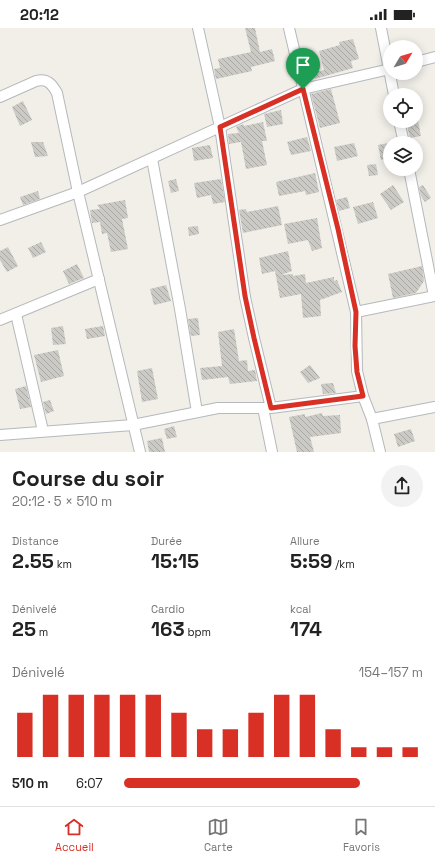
<!DOCTYPE html>
<html lang="fr">
<head>
<meta charset="utf-8">
<style>
  body { margin:0; font-family:"Space Grotesk",sans-serif; background:#f2f2f2; color:#222; height:100vh; display:flex; flex-direction:column; font-size:15px; white-space:nowrap }
  * { box-sizing:border-box; margin:0 }
  p { font-size:13px; color:#767676 }
  .icon { flex:none; width:22px; height:22px; fill:none; stroke:currentColor; stroke-width:2; stroke-linecap:round; stroke-linejoin:round }
  .map { position:relative; height:424px; overflow:hidden }
  .panel { display:flex; flex-direction:column; background:#fff; flex:1 }
  .panel>* { flex:none }
  .needle { width:26px; rotate:52deg }
  .fabs { position:absolute; left:383px; top:12px; display:grid; gap:8px }
  .fabs a { display:grid; place-items:center; width:40px; height:40px; border-radius:50%; background:#fff; box-shadow:0 2px 10px #0003; font-size:20px }
  .pin { position:absolute; display:grid; place-items:center; width:34px; height:34px; color:#fff; margin:-41px -17px; border-radius:50% 50% 50% 0; rotate:-45deg; box-shadow:0 0 4px #0007 }
  .pin .icon { rotate:45deg }
  .round { display:grid; place-items:center; flex:none; width:42px; height:42px; border-radius:21px; background:#f2f2f2 }
  .overview { display:flex; align-items:center; justify-content:space-between; height:68px; padding:0 12px }
  h1 { font-size:22px; font-weight:600; line-height:30px }
  .stats { display:grid; grid-template-columns:repeat(3,1fr); gap:6px; height:68px; padding:4px 12px }
  .stats div { display:grid; align-content:center }
  .stats b { font-size:20px; font-weight:600 }
  .stats small { font-size:11px; font-weight:400 }
  .stats p { font-size:11px }
  .chart { height:112px; padding:8px 12px }
  .chart p { display:flex; justify-content:space-between }
  .chart svg { width:100%; height:72px; margin-top:4px; stroke:#d93025; stroke-width:6 }
  ul { padding:0 12px; list-style:none; font-size:13px }
  li { display:grid; grid-template-columns:64px 48px 1fr; align-items:center; height:30px }
  li i { height:10px; border-radius:5px; background:#d93025 }
  .status { display:flex; justify-content:space-between; align-items:center; height:28px; padding:0 20px; background:#fff; direction:ltr }
  .status svg { height:11px; fill:currentColor }
  .dock { display:flex; justify-content:space-around; align-items:center; height:56px; border-top:1px solid #e0e0e0; background:#fff; font-size:11px; color:#767676 }
  .dock a { display:grid; justify-items:center; gap:2px }
  .dock .on { color:#d93025 }
  .map>svg:first-child { display:block }
  .building { fill:url(#building-back-hatch) }
  .lines { fill:none; stroke-linecap:round; stroke-linejoin:round }
  .street-casing { stroke:#b5b8bc; stroke-width:12 }
  .street { stroke:#fff; stroke-width:10 }
  .route-casing { stroke:#fff; stroke-width:8 }
  .route { stroke:#d93025; stroke-width:5 }
</style>
</head>
<body>
<div class="status"><b>20:12</b><svg viewBox="0 0 49 12"><path d="M0 12V9h3v3zM5 12V6h3v6zM10 12V3h3v9zM15 12V0h3v12zM26 1h20v11H26zM47 4h2v5h-2z"/></svg></div>
<div class="map">
<svg width="435" height="424" viewBox="0 0 435 424">
  <defs>
    <pattern id="building-back-hatch" width="6" height="6" patternUnits="userSpaceOnUse"><rect width="6" height="6" fill="#cccac5"/><path d="M-1 5l2 2M0 0l6 6M5-1l2 2" fill="none" stroke="#a9a8a4"/></pattern>
  </defs>
  <rect width="100%" height="100%" fill="#f1efe8"/>
  <g class="building">
    <path d="M245 0H255L260 24 272 21 275 33 251 39 252 43 216 51 214 41 220 40 218 31 251 24Z"/>
    <path d="M353 11 359 31 351 33 353 40 315 51 314 45 324 42 319 23 340 17 339 14Z"/>
    <path d="M331 61 340 95 320 100 311 66Z"/>
    <path d="M23 73 32 92 20 98 12 79Z"/>
    <path d="M281 82 283 96 267 99 264 86Z"/>
    <path d="M406 93H418L421 108 410 110Z"/>
    <path d="M263 94 267 113H262L267 137 246 141 241 114 229 116 228 106 239 105 236 99 243 96 244 98Z"/>
    <path d="M307 109 311 123 291 127 287 114Z"/>
    <path d="M31 114H43L48 128 35 129Z"/>
    <path d="M354 115 358 128 337 133 334 119Z"/>
    <path d="M389 115 390 130 381 132 378 117Z"/>
    <path d="M210 117 213 130 194 133 192 120Z"/>
    <path d="M376 136 378 147 369 148 367 137Z"/>
    <path d="M315 145 319 164 306 167 305 163 279 168 276 154Z"/>
    <path d="M176 151 179 163 171 165 168 153Z"/>
    <path d="M221 151 225 174 213 176 211 167 197 170 194 155Z"/>
    <path d="M393 157 404 174 391 182 380 166Z"/>
    <path d="M423 157 431 170 425 174 421 168 419 159Z"/>
    <path d="M38 163 40 171 23 177 20 169Z"/>
    <path d="M347 169 350 180 339 183 336 172Z"/>
    <path d="M125 172 128 190 122 191 128 221 111 224 107 205 102 206 100 194 92 195 90 182 100 181 97 177Z"/>
    <path d="M373 174 378 190 358 196 353 179Z"/>
    <path d="M278 178 282 197 243 205 239 182 246 181 247 184Z"/>
    <path d="M317 190 322 220 312 223 308 212 288 216 284 196Z"/>
    <path d="M198 198 199 206 189 208 188 199Z"/>
    <path d="M41 214 46 224 33 230 28 220Z"/>
    <path d="M8 219 18 238 7 244 0 232V223Z"/>
    <path d="M288 223 292 243 281 247 293 246V248L305 246 306 255 334 249V253L337 252 342 264 320 272 321 288 303 290 301 266 280 270 275 243 262 246 259 230Z"/>
    <path d="M77 236 84 250 69 256 63 243Z"/>
    <path d="M422 238 424 253 416 265 393 270 388 246Z"/>
    <path d="M166 257 171 273 154 277 150 261Z"/>
    <path d="M198 290 200 307 191 308 188 291Z"/>
    <path d="M63 298 66 316 53 317 51 300Z"/>
    <path d="M103 298 105 308 87 311 85 301Z"/>
    <path d="M234 301 239 333 247 332 248 343 255 342 257 353 230 356 228 349 202 352 200 340 222 338 218 304Z"/>
    <path d="M58 322 64 348 41 354 34 327Z"/>
    <path d="M310 337 320 350 308 355 300 344Z"/>
    <path d="M152 340 158 371 142 374 137 343Z"/>
    <path d="M333 355 336 365 323 366 321 356Z"/>
    <path d="M26 358 31 379 20 381 15 361Z"/>
    <path d="M50 372 54 383 46 386 43 374Z"/>
    <path d="M322 385 323 388 340 387 341 405 310 409 314 424H297L289 389 305 386V389Z"/>
    <path d="M174 398 177 409 167 411 164 401Z"/>
    <path d="M411 401 415 413 398 419 394 406Z"/>
    <path d="M162 410 165 424H149L147 413Z"/>
  </g>
  <g class="lines">
    <g class="street-casing">
      <g id="street">
        <path d="M198 0 220 99 245 269 254 310 271 380"/>
        <path d="M289 0 356 284 357 343 363 368 372 391 380 424"/>
        <path d="M381 0 394 67"/>
        <path d="M416 34 435 29"/>
        <path d="M0 69 36 53C47 50 52 56 57 65L78 164 140 424"/>
        <path d="M399 93 404 115"/>
        <path d="M152 131 180 281 197 384"/>
        <path d="M409 141 434 268"/>
        <path d="M0 192 78 164 303 61 390 41"/>
        <path d="M356 284 435 268"/>
        <path d="M16 286 43 403"/>
        <path d="M0 292 99 251"/>
        <path d="M263 380 272 424"/>
        <path d="M372 391 435 379"/>
        <path d="M0 407 133 397 218 380H271L363 368"/>
      </g>
    </g>
    <use href="#street" class="street"/>
  </g>
  <g class="lines">
    <g class="route-casing">
      <path id="route" d="M303 61 338 201 356 284 355 318 357 344 363 368 271 380 254 310 245 268 220 99Z"/>
    </g>
    <use href="#route" class="route"/>
  </g>
</svg>
<div class="fabs">
<a><svg class="needle" viewBox="-14 -14 28 28"><path d="M0-13l5 13h-10z" fill="#e53935"/><path d="M0 13l5-13h-10z" fill="#767676"/></svg></a>
<a><svg class="icon" aria-label="locate" viewBox="0 0 24 24"><circle cx="12" cy="12" r="6"/><path d="M12 2v4M12 18v4M2 12h4M18 12h4"/></svg></a>
<a><svg class="icon" aria-label="layers" viewBox="0 0 24 24"><path d="M12 4l9 5-9 5-9-5zM3 14l9 5 9-5"/></svg></a>
</div>
<div class="pin" style="left:303px;top:61px;background:#1e9e55"><svg class="icon" aria-label="arrive" viewBox="0 0 24 24"><path d="M6 21V4h12l-3 4 3 4H6"/></svg></div>
</div>
<section class="panel">
<div class="overview"><div><h1>Course du soir</h1><p>20:12 · 5 × 510 m</p></div><a class="round"><svg class="icon" aria-label="share" viewBox="0 0 24 24"><path d="M12 15V3M7 8l5-5 5 5M5 13v7h14v-7"/></svg></a></div>
<div class="stats">
<div><p>Distance</p><b>2.55<small> km</small></b></div>
<div><p>Durée</p><b>15:15</b></div>
<div><p>Allure</p><b>5:59<small> /km</small></b></div>
</div>
<div class="stats">
<div><p>Dénivelé</p><b>25<small> m</small></b></div>
<div><p>Cardio</p><b>163<small> bpm</small></b></div>
<div><p>kcal</p><b>174</b></div>
</div>
<div class="chart"><p><span>Dénivelé</span>154–157 m</p>
<svg viewBox="0 0 160 44" preserveAspectRatio="none"><path d="M5 44V17M15 44V6M25 44V6M35 44V6M45 44V6M55 44V6M65 44V17M75 44V27M85 44V27M95 44V17M105 44V6M115 44V6M125 44V27M135 44V38M145 44V38M155 44V38"/></svg>
</div>
<ul>
<li><b>510 m</b>6:07<i style="width:79%"></i></li>
</ul>
</section>
<nav class="dock">
<a class="on"><svg class="icon" aria-label="home" viewBox="0 0 24 24"><path d="M3 11l9-7 9 7M6 9v11h12V9"/></svg>Accueil</a>
<a><svg class="icon" aria-label="map" viewBox="0 0 24 24"><path d="M3 6l6-2 6 2 6-2v14l-6 2-6-2-6 2zM9 4v14M15 6v14"/></svg>Carte</a>
<a><svg class="icon" aria-label="saved" viewBox="0 0 24 24"><path d="M7 4h10v16l-5-4-5 4z"/></svg>Favoris</a>
</nav>
</body>
</html>
